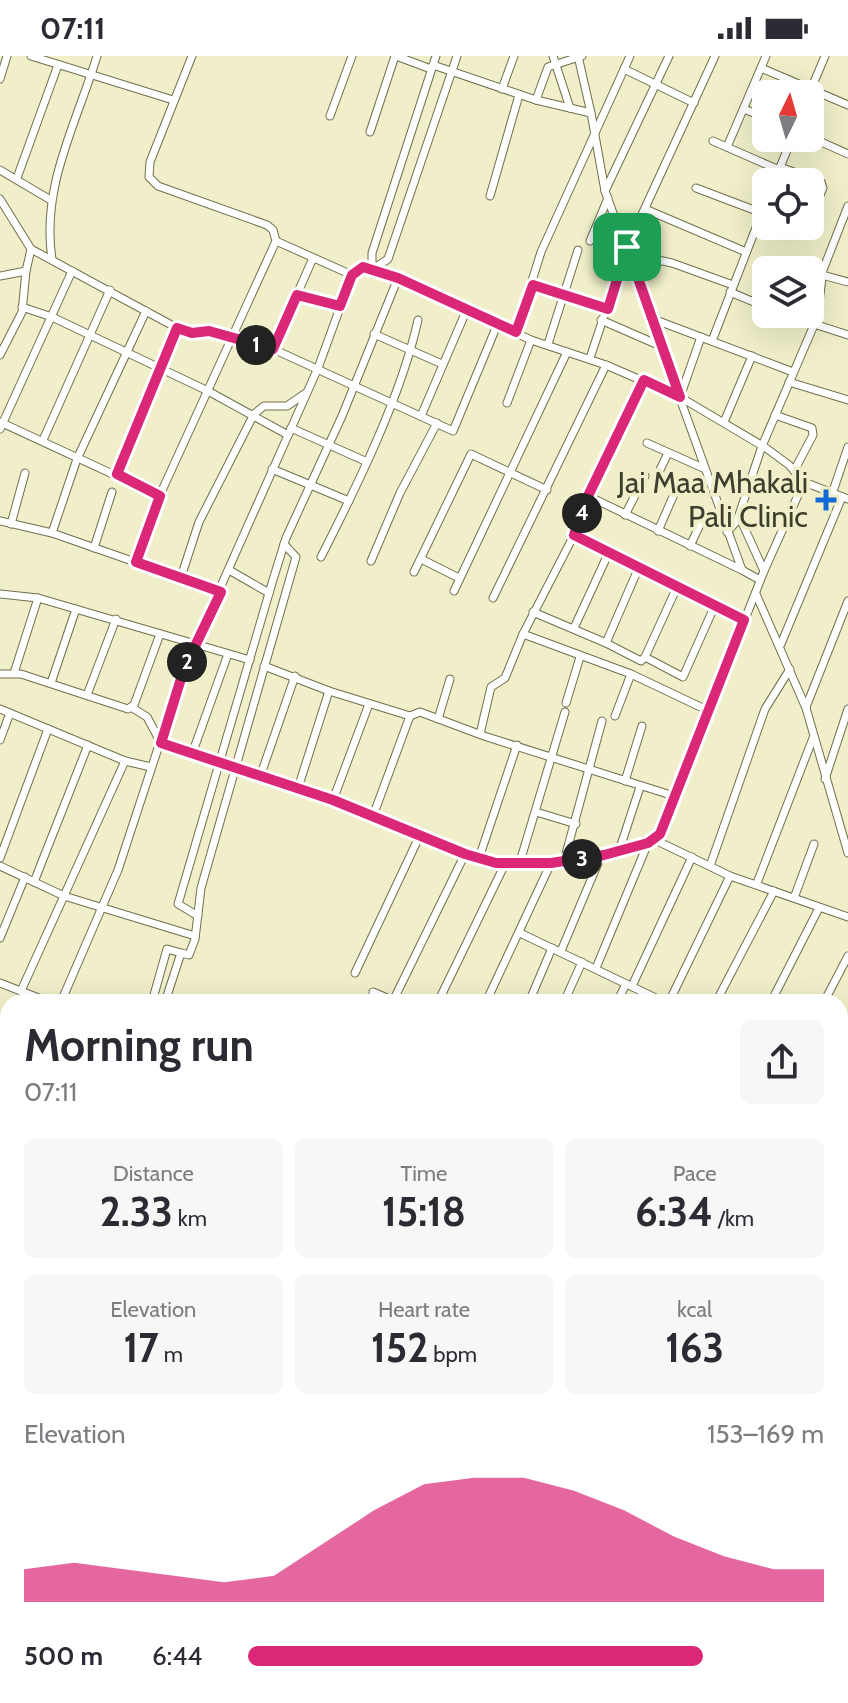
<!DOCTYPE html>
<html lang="en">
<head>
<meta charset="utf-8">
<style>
  body { margin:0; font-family:Cabin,sans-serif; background:#f7f7f7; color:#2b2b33; height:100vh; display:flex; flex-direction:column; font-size:30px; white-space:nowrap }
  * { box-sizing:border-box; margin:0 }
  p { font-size:26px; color:#7c7c81 }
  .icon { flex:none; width:44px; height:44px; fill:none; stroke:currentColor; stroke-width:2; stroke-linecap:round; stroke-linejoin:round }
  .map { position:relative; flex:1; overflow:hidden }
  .panel { position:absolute; left:0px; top:938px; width:848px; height:710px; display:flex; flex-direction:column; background:#fff; border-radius:24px 24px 0 0; box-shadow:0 8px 32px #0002 }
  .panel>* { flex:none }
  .needle { width:52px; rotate:5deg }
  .controls { position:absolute; left:752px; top:24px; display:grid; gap:16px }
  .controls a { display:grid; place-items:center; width:72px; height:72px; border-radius:12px; background:#fff; box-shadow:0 8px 32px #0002; font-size:40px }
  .pin { position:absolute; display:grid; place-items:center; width:68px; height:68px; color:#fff; margin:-34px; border-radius:16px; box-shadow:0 4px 12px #0006 }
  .km { position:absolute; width:40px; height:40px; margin:-20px; border-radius:50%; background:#222; color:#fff; font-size:22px; line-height:40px; text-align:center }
  .round { display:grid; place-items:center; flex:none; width:84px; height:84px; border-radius:12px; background:#f7f7f7 }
  .headline { display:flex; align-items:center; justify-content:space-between; height:136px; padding:0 24px }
  h1 { font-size:44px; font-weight:700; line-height:60px }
  .stats { display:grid; grid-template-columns:repeat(3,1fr); gap:12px; height:136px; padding:8px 24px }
  .stats div { display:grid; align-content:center; border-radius:12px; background:#f7f7f7; text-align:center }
  .stats b { font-size:40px; font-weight:700 }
  .stats small { font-size:22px; font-weight:400 }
  .stats p { font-size:22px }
  .chart { height:224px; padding:16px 24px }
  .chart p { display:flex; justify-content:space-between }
  .chart svg { width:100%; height:144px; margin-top:8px; fill:#db2777; opacity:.7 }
  ul { padding:0 24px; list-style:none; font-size:26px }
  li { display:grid; grid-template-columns:128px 96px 1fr; align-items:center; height:60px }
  li i { height:20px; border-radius:10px; background:#db2777 }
  .status { display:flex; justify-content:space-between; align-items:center; height:56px; padding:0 40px; background:#fff; direction:ltr }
  .status svg { height:22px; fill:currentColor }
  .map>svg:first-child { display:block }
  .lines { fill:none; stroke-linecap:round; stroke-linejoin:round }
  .minor-casing { stroke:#706f4d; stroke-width:9 }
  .minor { stroke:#fff; stroke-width:7 }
  .route-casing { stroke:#fff; stroke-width:16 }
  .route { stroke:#db2777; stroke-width:10 }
  .poi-dot { fill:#146ad4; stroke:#f0efc9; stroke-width:3 }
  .labels { text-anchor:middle; stroke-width:8; stroke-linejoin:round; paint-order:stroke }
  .poi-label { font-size:30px; fill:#3e3d2e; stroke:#f0efc9; text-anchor:end }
</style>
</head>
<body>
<div class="status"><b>07:11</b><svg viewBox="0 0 49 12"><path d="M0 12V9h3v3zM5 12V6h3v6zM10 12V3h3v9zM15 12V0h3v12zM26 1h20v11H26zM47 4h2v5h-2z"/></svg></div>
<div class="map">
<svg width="848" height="1647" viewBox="0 0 848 1647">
  <rect width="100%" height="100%" fill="#f0efc9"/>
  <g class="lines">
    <g class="minor-casing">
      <g id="minor">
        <path d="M31 0 173 44"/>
        <path d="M396 0 431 13"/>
        <path d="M436 0 372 197V214L388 203 457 0"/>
        <path d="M553 0 570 52"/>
        <path d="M578 0 591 57"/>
        <path d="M433 9 536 44 591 57 605 135 742 514 760 524"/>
        <path d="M761 12 848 49"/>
        <path d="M624 13 694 47"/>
        <path d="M0 23 7 0"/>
        <path d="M502 33 514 0"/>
        <path d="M809 38 825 0"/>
        <path d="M536 44 548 11 582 0"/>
        <path d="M744 53 766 62"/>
        <path d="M330 60 352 0"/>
        <path d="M370 76 395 0"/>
        <path d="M810 81 848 98"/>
        <path d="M713 85 779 114"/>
        <path d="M727 91 766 0"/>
        <path d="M780 111 821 126 823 132 810 163"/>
        <path d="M0 114 49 143"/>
        <path d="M17 122 58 9"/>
        <path d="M774 126 792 82"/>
        <path d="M696 132 762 157"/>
        <path d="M605 135 669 0"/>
        <path d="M490 140 519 39"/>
        <path d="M0 143 31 193 177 272 192 277 209 275 273 293 453 375 498 267"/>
        <path d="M645 153 746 196"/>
        <path d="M276 185 352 219 363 211 398 222 531 284 606 309 680 341 766 392 789 409 804 426 848 443"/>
        <path d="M590 185 608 142"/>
        <path d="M630 198 672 207 733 229"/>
        <path d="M52 203C41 130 76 69 97 0"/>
        <path d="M822 219 848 226"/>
        <path d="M0 220 26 215 31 193"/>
        <path d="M533 229 608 253"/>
        <path d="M730 236 766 251"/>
        <path d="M297 239 340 250"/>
        <path d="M22 251 52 261 208 335 288 379"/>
        <path d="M146 255 77 403 52 477 221 536"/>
        <path d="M783 258 848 279"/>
        <path d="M653 263 793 316"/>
        <path d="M601 264 663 291"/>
        <path d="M516 276 541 196 630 0"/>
        <path d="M374 278 442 308"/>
        <path d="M712 285 766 146"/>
        <path d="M548 288 578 194"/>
        <path d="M273 293 313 202"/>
        <path d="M0 299 22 256 26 215"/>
        <path d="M590 302 627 191 715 0"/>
        <path d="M644 324 588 440 574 479 523 578 631 618 709 655"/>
        <path d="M789 326 848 344"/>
        <path d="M680 341 701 281"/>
        <path d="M507 347 531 284"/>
        <path d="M775 359 812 372 813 379 794 415"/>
        <path d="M421 360 467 253"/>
        <path d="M0 366 160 440"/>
        <path d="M724 366 752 300"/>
        <path d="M291 372 365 405"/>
        <path d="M0 373 72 215"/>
        <path d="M43 384 110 234"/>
        <path d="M647 387 703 412"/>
        <path d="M272 413 349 445"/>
        <path d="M117 418 177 272"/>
        <path d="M658 418 668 397"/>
        <path d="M832 438 848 391"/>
        <path d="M588 440 742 514"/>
        <path d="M625 459 645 420"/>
        <path d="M739 460 764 515"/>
        <path d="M0 465 52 477"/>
        <path d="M11 468 25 417"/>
        <path d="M658 475 675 436"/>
        <path d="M727 476 737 465 762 390 817 262 823 214 848 150"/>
        <path d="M574 479 744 564"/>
        <path d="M690 490 705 458"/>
        <path d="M94 492 112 436"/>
        <path d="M321 501C357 430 401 341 418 264"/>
        <path d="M421 503 459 522"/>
        <path d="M371 505 400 437 437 367"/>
        <path d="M136 506 154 452 276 185 273 174 267 169 158 130 149 121 150 106 192 0"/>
        <path d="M229 514 269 537"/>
        <path d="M414 516 471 398 547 434"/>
        <path d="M181 521 199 466 254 358 264 350H287L306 337"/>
        <path d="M677 531 645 601 683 621 715 549"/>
        <path d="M454 535 567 296"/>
        <path d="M0 538 38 542 250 604"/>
        <path d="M756 538 806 652 848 797"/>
        <path d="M493 542 606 309"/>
        <path d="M533 556 606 587 639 511"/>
        <path d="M574 572 609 496"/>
        <path d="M606 587 641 605 645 601"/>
        <path d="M781 588 842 441"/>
        <path d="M264 610 329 635 298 732"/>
        <path d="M14 617 38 542"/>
        <path d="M0 618H21L128 653 134 649 160 578"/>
        <path d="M51 627 76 553"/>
        <path d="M329 635 410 660 420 656 484 680 674 740"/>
        <path d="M87 639 116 563"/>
        <path d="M566 647 580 601"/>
        <path d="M131 651 147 661 161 687 335 745 465 798 496 807H551L604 799 648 787 660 778 764 515 804 426"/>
        <path d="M806 651 848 545"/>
        <path d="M0 653 125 705 151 711"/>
        <path d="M615 660 631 618"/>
        <path d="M438 663 450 623"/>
        <path d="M480 678 491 631 505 622 523 578"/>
        <path d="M0 684 10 657"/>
        <path d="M192 698 228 598"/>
        <path d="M260 721 295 620"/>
        <path d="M825 723 848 653"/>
        <path d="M625 725 642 670"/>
        <path d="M333 744 369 648"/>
        <path d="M536 756 576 768"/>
        <path d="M373 760 410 660"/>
        <path d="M653 783 730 820 848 861"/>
        <path d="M619 795 640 731"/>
        <path d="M0 802 48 673"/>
        <path d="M479 802 517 689"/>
        <path d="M564 805 602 665"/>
        <path d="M519 809 565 656"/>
        <path d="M0 810 64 840 195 880"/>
        <path d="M710 810 765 653 790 613"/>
        <path d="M34 826 88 689"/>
        <path d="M757 827 813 682"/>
        <path d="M794 842 814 788"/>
        <path d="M198 860 178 848 272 527 286 482 342 360 398 222"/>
        <path d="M520 877 664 946"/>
        <path d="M0 882 25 821"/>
        <path d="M561 895 601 800"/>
        <path d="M596 912 648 787"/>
        <path d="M355 917 420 779"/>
        <path d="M0 927 49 946"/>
        <path d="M632 930 692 801"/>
        <path d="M21 935 125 705"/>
        <path d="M373 936 394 945"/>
        <path d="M393 945 465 798"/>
        <path d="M61 946 118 814 184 613 318 312 352 219"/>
        <path d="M152 946 167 893 181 897"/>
        <path d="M165 946 181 897 189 899 195 883 201 832 296 501 284 488"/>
        <path d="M438 946 505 808"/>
        <path d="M486 946 551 807"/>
        <path d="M529 946 552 892"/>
        <path d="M564 946 582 906"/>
        <path d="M617 946 626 928"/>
        <path d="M669 946 730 820"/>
        <path d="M716 946 774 835"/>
        <path d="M771 946 819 852"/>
        <path d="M824 946 848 900"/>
        <path d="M840 1020 848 1007"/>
        <path d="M0 1128 8 1133"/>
        <path d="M840 1176 844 1168"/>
        <path d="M840 1237 848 1241"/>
        <path d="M0 1270 8 1273"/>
        <path d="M840 1277 848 1257"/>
        <path d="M0 1377 8 1357"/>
        <path d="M840 1394 848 1393"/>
        <path d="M840 1404 848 1403"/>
        <path d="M0 1425 8 1404"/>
        <path d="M0 1545 8 1548"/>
        <path d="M840 1561 848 1537"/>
        <path d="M840 1586 848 1589"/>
        <path d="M516 1640 537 1647"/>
        <path d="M737 1640 754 1647"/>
        <path d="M132 1647 135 1640"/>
        <path d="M170 1647 173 1640"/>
        <path d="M209 1647 212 1640"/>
        <path d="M465 1647 467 1640"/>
        <path d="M577 1647 579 1640"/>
        <path d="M655 1647 656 1642"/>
        <path d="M694 1647 696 1640"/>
        <path d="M804 1647 806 1640"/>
      </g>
    </g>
    <use href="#minor" class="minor"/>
  </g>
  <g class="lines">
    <g class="route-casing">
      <path id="route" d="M627 191 680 341 644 324 588 440 574 479 744 564 660 778 648 787 604 799 551 807H496L465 798 333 744 161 687 184 613 221 536 136 506 160 440 117 418 177 272 192 277 209 275 273 293 297 239 340 250 352 219 363 211 398 222 516 276 533 229 608 253Z"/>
    </g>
    <use href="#route" class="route"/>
  </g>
  <path class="poi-dot" d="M822 432h8v8h8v8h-8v8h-8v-8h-8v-8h8z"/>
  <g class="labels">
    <g class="poi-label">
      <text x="808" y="437">Jai Maa Mhakali<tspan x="808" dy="34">Pali Clinic</tspan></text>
    </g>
  </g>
</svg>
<div class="controls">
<a><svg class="needle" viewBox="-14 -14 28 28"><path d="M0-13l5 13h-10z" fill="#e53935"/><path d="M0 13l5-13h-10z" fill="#7c7c81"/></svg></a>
<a><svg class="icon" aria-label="locate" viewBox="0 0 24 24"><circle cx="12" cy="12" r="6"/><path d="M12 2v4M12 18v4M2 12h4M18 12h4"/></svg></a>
<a><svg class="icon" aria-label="layers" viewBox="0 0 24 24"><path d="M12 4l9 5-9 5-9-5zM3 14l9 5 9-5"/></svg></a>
</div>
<div class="pin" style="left:627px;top:191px;background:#1e9e55"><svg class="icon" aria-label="arrive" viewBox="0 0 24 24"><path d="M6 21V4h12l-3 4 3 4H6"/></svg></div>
<b class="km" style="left:256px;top:289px">1</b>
<b class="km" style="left:187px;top:606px">2</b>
<b class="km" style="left:582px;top:803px">3</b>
<b class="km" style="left:582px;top:457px">4</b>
<section class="panel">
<div class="headline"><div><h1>Morning run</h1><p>07:11</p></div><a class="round"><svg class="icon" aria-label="share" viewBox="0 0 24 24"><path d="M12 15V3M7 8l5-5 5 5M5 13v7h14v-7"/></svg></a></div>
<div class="stats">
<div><p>Distance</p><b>2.33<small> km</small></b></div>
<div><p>Time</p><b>15:18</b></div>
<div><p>Pace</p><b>6:34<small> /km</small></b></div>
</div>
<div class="stats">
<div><p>Elevation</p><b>17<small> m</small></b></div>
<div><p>Heart rate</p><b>152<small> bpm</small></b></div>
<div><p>kcal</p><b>163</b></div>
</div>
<div class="chart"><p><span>Elevation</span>153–169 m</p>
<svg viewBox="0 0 160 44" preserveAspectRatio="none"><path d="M0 44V34L10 32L20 34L30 36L40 38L50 36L60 26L70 16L80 8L90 6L100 6L110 10L120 16L130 24L140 30L150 34L160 34V44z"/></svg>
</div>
<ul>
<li><b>500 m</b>6:44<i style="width:79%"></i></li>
</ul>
</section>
</div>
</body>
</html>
